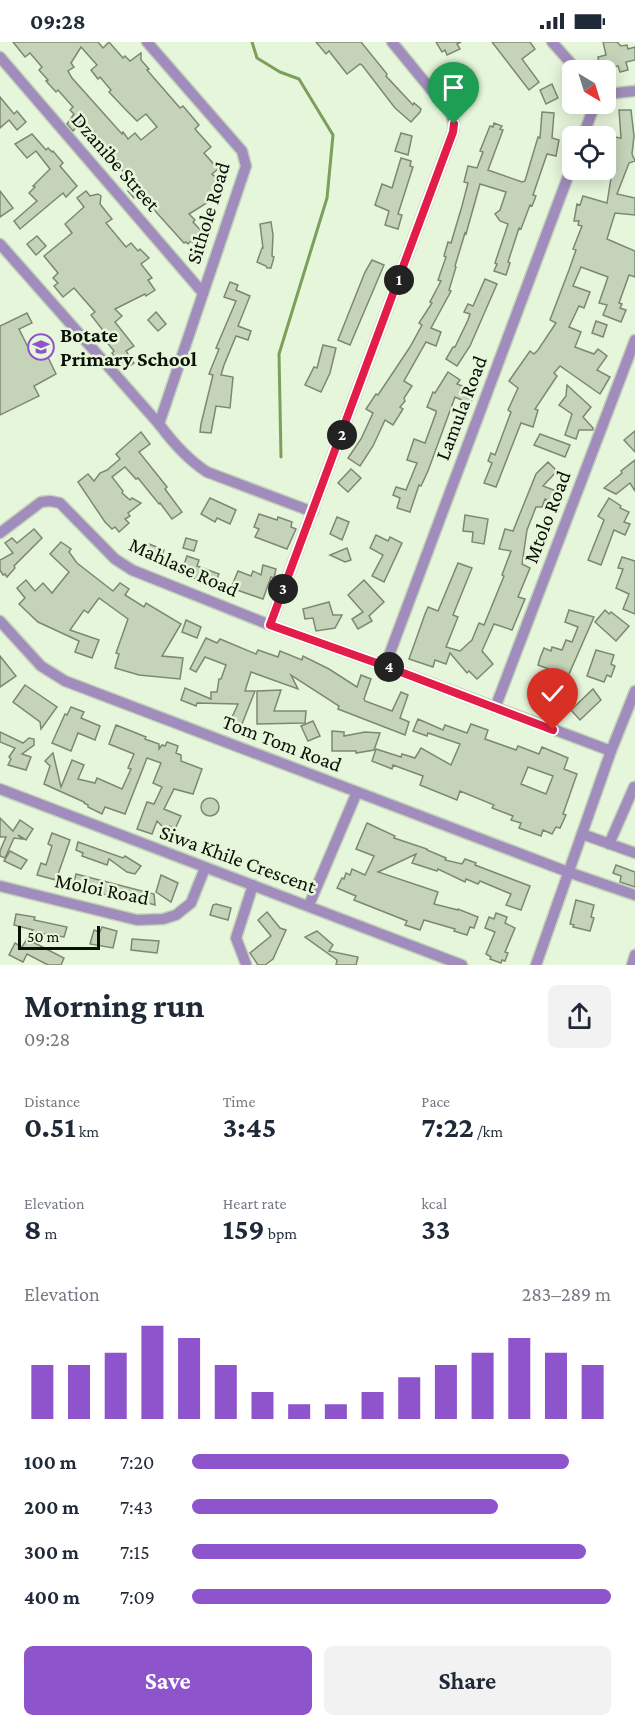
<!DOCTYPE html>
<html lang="en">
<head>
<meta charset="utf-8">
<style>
  body { margin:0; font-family:"Crimson Pro",serif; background:#f2f2f3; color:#1f2937; height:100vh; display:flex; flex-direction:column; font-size:22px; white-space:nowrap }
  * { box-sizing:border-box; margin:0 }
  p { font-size:20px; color:#747a83 }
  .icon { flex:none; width:33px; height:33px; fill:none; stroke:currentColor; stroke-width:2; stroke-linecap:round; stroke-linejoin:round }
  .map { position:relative; height:923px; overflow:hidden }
  .sheet { display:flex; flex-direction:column; background:#fff; flex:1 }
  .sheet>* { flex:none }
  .needle { width:39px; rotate:142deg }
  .buttons { position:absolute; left:562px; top:18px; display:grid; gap:12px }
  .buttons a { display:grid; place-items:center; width:54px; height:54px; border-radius:9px; background:#fff; box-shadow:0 3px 15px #0003; font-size:30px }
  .scale { position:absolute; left:18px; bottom:15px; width:82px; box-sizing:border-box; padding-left:6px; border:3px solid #0c1108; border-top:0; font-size:16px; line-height:21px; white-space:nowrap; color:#0c1108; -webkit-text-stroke:4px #e6f6da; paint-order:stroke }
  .pin { position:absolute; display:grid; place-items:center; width:51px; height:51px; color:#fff; margin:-62px -26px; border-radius:50% 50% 50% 0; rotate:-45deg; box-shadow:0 0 6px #0007 }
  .pin .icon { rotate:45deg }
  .km { position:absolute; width:30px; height:30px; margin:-15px; border-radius:50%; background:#222; color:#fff; font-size:16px; line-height:30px; text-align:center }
  .round { display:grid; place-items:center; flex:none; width:63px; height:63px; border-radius:9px; background:#f2f2f3 }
  .overview { display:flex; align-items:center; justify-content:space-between; height:102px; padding:0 24px }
  h1 { font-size:33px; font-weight:700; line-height:45px }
  .stats { display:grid; grid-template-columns:repeat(3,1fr); gap:9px; height:102px; padding:6px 24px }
  .stats div { display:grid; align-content:center }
  .stats b { font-size:30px; font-weight:700 }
  .stats small { font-size:16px; font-weight:400 }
  .stats p { font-size:16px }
  .chart { height:168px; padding:12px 24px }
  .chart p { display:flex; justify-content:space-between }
  .chart svg { width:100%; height:108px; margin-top:6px; stroke:#8e54cc; stroke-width:6 }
  .action { display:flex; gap:12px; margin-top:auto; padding:12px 24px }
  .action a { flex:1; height:69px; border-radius:9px; background:#8e54cc; color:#fff; font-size:24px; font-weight:700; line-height:69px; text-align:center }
  .action a+a { background:#f2f2f3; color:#1f2937 }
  ul { padding:0 24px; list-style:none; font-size:20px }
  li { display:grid; grid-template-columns:96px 72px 1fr; align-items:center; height:45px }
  li i { height:15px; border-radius:8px; background:#8e54cc }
  .status { display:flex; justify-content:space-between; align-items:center; height:42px; padding:0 30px; background:#fff; direction:ltr }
  .status svg { height:16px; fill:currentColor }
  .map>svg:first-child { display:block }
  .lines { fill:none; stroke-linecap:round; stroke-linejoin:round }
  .stream { stroke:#7c9f5b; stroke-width:3 }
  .building { fill:#c5d4b9; stroke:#7b8970; stroke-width:1.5; fill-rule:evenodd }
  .minor-casing { stroke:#c3d1b8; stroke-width:13 }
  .minor { stroke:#a18dbd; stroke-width:10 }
  .route-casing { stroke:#fff; stroke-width:12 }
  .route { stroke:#e11d48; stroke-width:8 }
  .labels { text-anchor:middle; stroke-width:5; stroke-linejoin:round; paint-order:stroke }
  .street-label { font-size:21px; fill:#0c1108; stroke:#e6f6da }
  .poi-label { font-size:21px; font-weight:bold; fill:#0c1108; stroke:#e6f6da; text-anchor:start }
</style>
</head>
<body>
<div class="status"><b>09:28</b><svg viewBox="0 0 49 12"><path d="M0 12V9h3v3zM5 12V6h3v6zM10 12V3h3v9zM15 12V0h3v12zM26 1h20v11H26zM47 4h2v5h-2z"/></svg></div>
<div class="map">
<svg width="635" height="923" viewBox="0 0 635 923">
  <rect width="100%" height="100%" fill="#e6f6da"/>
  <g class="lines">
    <path class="stream" d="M252 0 257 16 280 30 299 37 333 93 327 156 279 312 281 415"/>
  </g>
  <g class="building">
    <path d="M13 0H98L103 6 109 0 123 16 125 14 130 19 141 11V18L149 27 147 28 180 66 183 64 199 83 195 87 211 105 204 111 218 127 212 132 221 140 218 143 221 146 210 159 189 172 195 178 193 180 205 193 194 202 191 199 188 202 186 200 184 201 139 151 134 156 128 149 135 142 119 125 122 123 107 106 105 108 95 96 98 94 83 77 73 89 67 82 74 72 70 68 73 65 58 48 56 50 46 39 48 38 39 28 42 25 30 11 25 15ZM81 5 97 23 91 28 98 37 100 35 111 48 109 50 126 68 137 79 146 72 157 85 141 98 135 91 128 97 123 90 122 92 72 36 68 29 74 25 71 21Z"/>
    <path d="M316 0H361L387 32 386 34 413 63 414 61 421 67 420 70 411 80 395 66 362 23 360 22 347 32 329 9 326 12Z"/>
    <path d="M436 0H461L457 2 460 7 447 13 445 8 442 10Z"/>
    <path d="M492 0H530L535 7 522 17 539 40 529 48Z"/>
    <path d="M603 0H617L621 4 627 3 628 7 635 5V18L626 20 628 28 620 30 618 24 614 25 613 23 600 26 598 15 606 13Z"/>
    <path d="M552 42 558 56 546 62 540 48Z"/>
    <path d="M0 55 14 72 17 69 26 80 17 88 9 78 0 86Z"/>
    <path d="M619 68H631L634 94 632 112 635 119 629 121 617 152 635 156V173L615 171 607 197 635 209V235L629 233 619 261 622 262 620 266 626 268 621 280 603 273 607 263 599 261 608 235 581 225 573 244 590 250 584 266 579 264 569 285 581 290 575 305 594 312 598 307 607 314 597 328 610 335 600 352 560 324 554 331 557 334 535 367 538 368 533 385 521 381 496 445 484 441 492 421 488 419 491 411 495 413 511 370 508 368 518 346 509 339 530 309 534 312 538 308 556 281 550 278 569 228 576 208 573 207 582 184 578 183 579 179H574L577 162 580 163 583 154 607 161 611 136 606 135 613 117 615 95 621 96Z"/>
    <path d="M542 70 554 71 552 96 559 98 556 114 547 112 533 153 536 154 532 164 530 163 521 187 519 186 508 220 510 221 506 233 494 229 497 222 495 221 508 182 500 179 495 172 500 168 506 150 480 142 466 192 465 191 455 224 456 225 449 248 451 249 431 286 441 290 436 304 426 300 404 339 412 344 404 356 405 359 400 365 403 367 393 383 385 378 373 404 360 424 348 416 361 397 373 371 366 367 376 352 378 353 410 305 422 283 419 281 432 261 430 260 441 239 438 238 446 215 444 214 448 200 451 201 462 164 468 141 464 140 468 124 477 126 483 110 480 109 490 84 493 85 494 81 502 84 500 87 503 88 488 128 522 140 525 139 538 95 540 96Z"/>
    <path d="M401 91 412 94 408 113 395 109Z"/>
    <path d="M32 92 46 108 48 106 52 110 53 109 63 121 60 124 77 144 66 155 63 151 20 187 14 179 37 159 29 151 35 145 33 144 50 127 36 109 27 116 15 102Z"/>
    <path d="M401 116 411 119 410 124 413 125 398 172 402 173 398 187 385 183 389 169 375 163 382 142 392 146Z"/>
    <path d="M0 149 13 166 0 175Z"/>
    <path d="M86 149 90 154 98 152 101 154 100 162 112 177 106 181 126 205 131 201 138 209 140 207 149 216 141 222 152 236 148 238 155 248 146 254 145 252 115 267 122 274 115 280 134 304 126 309 134 321 124 328 112 311 114 309 105 298 108 295 91 273 95 270 74 246 63 255 54 244 58 241 53 236 58 231 44 214 72 191 65 182 84 165 77 156Z"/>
    <path d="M271 180 273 193 272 214 274 215 271 226H267L266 224 257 220 262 206H263L260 182Z"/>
    <path d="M37 194 46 204 36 213 27 202Z"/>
    <path d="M372 218 384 223 350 303 338 298 365 230Z"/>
    <path d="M485 237 497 242 470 304 457 324 446 317 453 305H455L468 278 470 272 464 270 468 262 473 264Z"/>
    <path d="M230 240 238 243 236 248 250 254 238 284 251 289 248 298 236 294 224 323 221 333 233 335 230 366 216 364 211 391 200 390 201 382 213 333 209 332 219 307 216 306 236 259 224 255Z"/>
    <path d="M156 270 166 282 158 289 148 278Z"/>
    <path d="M27 271 32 281 19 287 31 311 43 305 56 332 34 344 39 354 0 373V284Z"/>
    <path d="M596 279 607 283 603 295 592 291Z"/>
    <path d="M323 303 336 306 330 331 321 350 305 343 314 325 317 326Z"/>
    <path d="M448 330 460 338 457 342 473 348 471 353 474 354 470 362 455 355 428 429 421 444 419 443 410 470 397 466 400 456 393 453 396 445 406 448 417 421 407 418 414 397 425 401 436 371V369L427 365 433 350 435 351Z"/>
    <path d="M567 343 591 365 583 375 593 386V388H579L576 397 565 393 572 372 559 363 566 354Z"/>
    <path d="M635 389V410L624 398Z"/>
    <path d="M141 390 150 402 139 410 167 445 165 447 182 470 172 477 160 461 159 462 138 436 136 437 125 425 112 435 123 449 122 451 130 458 132 456 141 461 128 471 130 474 125 477 129 481 119 490 115 485 112 487 105 480 78 440 88 432 94 439 100 431 107 428 120 417 116 412Z"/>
    <path d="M540 392 570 403 565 415 534 403Z"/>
    <path d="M635 418V449L630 441 616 452 604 446 622 431 621 429Z"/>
    <path d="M548 420 557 429 543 444 559 450 554 461 545 457 542 465H536L527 488 522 522 530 526 518 555 525 557 512 588 494 582 482 609 493 622 477 637 469 629 467 631 450 611 446 622 435 618 433 625 409 617 425 572 428 565 438 569 458 521 472 526 453 573 458 575 446 605 460 609 472 598 479 581 484 583 504 534 502 533 511 509 499 507 505 487 513 489 536 432Z"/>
    <path d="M351 427 361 436 348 450 338 441Z"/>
    <path d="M210 456 236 468 230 482 217 476 215 480 201 472Z"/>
    <path d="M609 456 621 464 620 466 629 470 624 480 630 482 625 493 614 488 601 523 588 518 604 478 598 474Z"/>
    <path d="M259 472 277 478 278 475 292 480 291 485 296 487 287 507 255 495 259 487 254 485Z"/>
    <path d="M465 473 488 477 484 502 472 500 473 490 463 489Z"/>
    <path d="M337 475 349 480 342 498 330 492Z"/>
    <path d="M34 487 42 496 14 524 15 526 7 535 5 532 3 533 0 528V518L13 511 5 501 12 496 17 501Z"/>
    <path d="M376 493 388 499 390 495 402 501 384 540 372 534 383 513 370 506Z"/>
    <path d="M186 496 197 499 194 509 183 506Z"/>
    <path d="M61 500 71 507 69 510 77 521 113 549 120 541 129 547 125 553 144 565 146 561 181 582 162 614 183 616 180 637 139 633 115 626 119 612 116 611 128 577 99 556 88 571 84 568 70 588 99 598 92 616 75 610 79 599 38 580 19 562 25 556 17 546 26 538 35 549 43 541 52 551 69 530 50 512Z"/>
    <path d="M149 502 164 508 160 520 144 513Z"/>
    <path d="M347 506 351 518 345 520 330 513Z"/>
    <path d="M187 514 199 518 197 524 219 532 214 544 181 531Z"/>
    <path d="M622 515 635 519V572L623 567 629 552 616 546 623 527 618 526Z"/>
    <path d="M263 523 276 527 274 536 271 535 263 557 231 546 238 529 251 534 253 529 261 533Z"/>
    <path d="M364 538 384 560 369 574 372 579 358 587 352 577 363 570 348 553Z"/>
    <path d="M329 560 333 573H342L335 586 316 589 313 576 305 577 303 567Z"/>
    <path d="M569 568 594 575 569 632 542 657 532 645 538 641 536 639 549 627 538 623 540 616 544 606 551 609 552 605 562 608 566 598 572 600 578 585 565 580Z"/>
    <path d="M605 568 609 572 611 570 629 584 616 599 595 580Z"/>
    <path d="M186 578 201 585 197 596 182 590Z"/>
    <path d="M206 596 217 601 220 597 256 612 258 608 278 615 280 609 302 618 303 614 329 627 357 645 361 633 371 637 364 657 365 659 392 669 401 650 408 653 400 676 409 680 405 693 338 667 339 664 291 633 298 647 251 630 245 649H255L240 687 229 682 238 662 197 661 196 664 181 658 185 646 211 657V650H217L219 637H221L226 623 205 615 196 630 190 627Z"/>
    <path d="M596 608 614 613 611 622 615 624 611 635 607 633 604 640 587 634Z"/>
    <path d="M0 614 16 634 0 645Z"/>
    <path d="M25 643 57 665 41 687 40 680 13 660Z"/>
    <path d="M593 647 601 658 580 678 571 668Z"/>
    <path d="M281 648 274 669H306L305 681 257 682V649Z"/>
    <path d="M71 665 84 670 81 676 100 684 95 698 78 691 71 709 52 701 65 672 67 673Z"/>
    <path d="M418 677 443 688 445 683 467 691 471 682 488 688 485 697 516 708 518 704 539 712 542 705 568 716 564 727 577 732 563 772 566 773 560 786 556 785 552 792 543 788 541 794 519 786 521 781 511 778 513 774 492 766 494 763 460 749 457 758 420 743 423 734 393 723 392 727 372 719 376 707 401 715 402 712 415 716 421 706 451 723 460 702 428 691 427 694 413 689ZM528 725 553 734 546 752 521 742Z"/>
    <path d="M313 679 320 694 308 699 301 684Z"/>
    <path d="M116 683 146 695 145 697 159 702V707L162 703 165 704 167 700 178 704 176 711 181 713V719L202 727 193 752 174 747 164 767 181 774 175 787 169 784 166 788 157 779 152 792 137 787 147 760 154 762 162 745 153 741 161 721 147 716 125 772 105 765 102 772 88 765V763L84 761V760L44 742 50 724 45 719 53 711 61 745 72 718 84 723 78 737 95 741 97 736 122 747 131 727 128 726 134 712 109 702Z"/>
    <path d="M332 689 344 690V694L365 690 380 691 374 708 356 711V709H332Z"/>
    <path d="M0 690 23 701 29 696 34 697V703L22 712 31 715 26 728 8 723 11 717 9 715 15 706 0 700Z"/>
    <circle cx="210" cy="765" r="9"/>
    <path d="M0 776 13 789 20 778 33 787 26 798 18 793 22 797 14 796 5 816 0 814V809L6 795H0Z"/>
    <path d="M367 781 395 794 394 796 427 807V808L446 816 445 818 462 822 465 817 476 821 475 823 530 844 521 868 506 863 511 852 480 839 478 842 466 837 465 840 438 827 437 829 412 821 416 812 378 830 438 850 434 862 458 868V867L478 875 474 886 470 885 467 893 454 889 455 887 424 878 420 888 405 883 407 879 354 858 356 854 337 846 342 836 344 837 346 831 350 833 352 827 365 833 374 814 356 807Z"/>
    <path d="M52 791 70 798 56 838 37 833 41 821 46 823 52 804 48 802Z"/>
    <path d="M78 800 123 816 125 814 141 824 135 832 127 830 109 817 107 823 82 814 83 811 76 808Z"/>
    <path d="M10 809 27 818 21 827 4 819Z"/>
    <path d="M616 823 635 830V845L620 840 621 834 613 831Z"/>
    <path d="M76 832 154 852 155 863 128 855V859L73 844Z"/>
    <path d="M161 833 178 841 171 860 156 850Z"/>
    <path d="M576 858 594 863 591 875 594 876 590 889 573 885 574 883 570 882Z"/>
    <path d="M216 862 231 866 228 878 210 873 213 863Z"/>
    <path d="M267 870 280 886 286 888 273 917 265 923H258L250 911 271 894 258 878Z"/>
    <path d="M496 871 507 875 505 881 515 886 505 910 508 911 505 919 502 918 501 921 490 917 491 915 486 912 495 890 485 886 489 875 494 877Z"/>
    <path d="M16 872 35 875 34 878 67 885 64 895 31 890 33 888 14 883Z"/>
    <path d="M102 885 117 889 113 906 90 902 94 888 100 890Z"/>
    <path d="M317 889 333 903 329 909 358 915 356 923H336L337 918 305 895Z"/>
    <path d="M27 897 64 916 61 923H48L27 912 23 920 9 913 15 901 22 905Z"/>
    <path d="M132 897 159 899 157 911 131 908Z"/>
  </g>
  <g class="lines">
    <g class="minor-casing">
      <g id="minor">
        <path d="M147 0 242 109 246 124 159 382"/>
        <path d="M552 0 577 28"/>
        <path d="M0 15 203 251"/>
        <path d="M606 52 635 49"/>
        <path d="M583 94 595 62"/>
        <path d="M0 202 159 382C173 401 187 417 207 430L313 470"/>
        <path d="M0 491 41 460 50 459 60 461 115 517 132 528 270 583 385 624 611 709"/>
        <path d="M0 579 41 624 65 639 568 830 635 853"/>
        <path d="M270 583 453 90 454 82 451 72 392 0"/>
        <path d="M385 624 573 121"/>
        <path d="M495 666 635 298"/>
        <path d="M0 747 462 923"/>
        <path d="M582 792 635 811"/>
        <path d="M609 802 634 745"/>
        <path d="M0 844 137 878 163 877 176 873 191 861 205 826"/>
        <path d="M309 863 357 750"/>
        <path d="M246 922 236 896 253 843"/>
        <path d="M536 923 611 709 635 649"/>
        <path d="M632 923 635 913"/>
      </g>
    </g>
    <use href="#minor" class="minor"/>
  </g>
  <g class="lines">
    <g class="route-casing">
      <path id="route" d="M454 82 453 90 270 583 385 624 553 688"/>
    </g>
    <use href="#route" class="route"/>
  </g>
  <defs>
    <g id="school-ring" transform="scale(1.35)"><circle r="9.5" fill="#e6f6da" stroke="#8e54cc" stroke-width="1.5"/><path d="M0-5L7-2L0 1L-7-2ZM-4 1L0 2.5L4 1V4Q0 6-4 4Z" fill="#8e54cc"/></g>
  </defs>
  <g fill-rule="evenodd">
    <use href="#school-ring" x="41" y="305"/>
  </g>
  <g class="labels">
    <g class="street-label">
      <text transform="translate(116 120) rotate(49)" y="7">Dzanibe Street</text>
      <text transform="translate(208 171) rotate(-73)" y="7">Sithole Road</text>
      <text transform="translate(461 366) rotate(-69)" y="7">Lamula Road</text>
      <text transform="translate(547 475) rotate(-69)" y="7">Mtolo Road</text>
      <text transform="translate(184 525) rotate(24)" y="7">Mahlase Road</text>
      <text transform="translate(282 701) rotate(21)" y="7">Tom Tom Road</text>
      <text transform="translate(238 817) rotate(20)" y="7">Siwa Khile Crescent</text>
      <text transform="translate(102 847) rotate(11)" y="7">Moloi Road</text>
    </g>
    <g class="poi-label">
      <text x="60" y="300">Botate<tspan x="60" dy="24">Primary School</tspan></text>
    </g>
  </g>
</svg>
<div class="buttons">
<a><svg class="needle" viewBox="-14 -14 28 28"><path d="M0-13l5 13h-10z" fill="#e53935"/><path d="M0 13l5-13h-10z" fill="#747a83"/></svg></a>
<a><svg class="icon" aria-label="locate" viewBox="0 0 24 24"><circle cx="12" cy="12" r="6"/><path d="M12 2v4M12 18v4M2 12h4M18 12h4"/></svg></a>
</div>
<div class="scale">50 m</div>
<div class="pin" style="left:454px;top:82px;background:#1e9e55"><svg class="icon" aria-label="arrive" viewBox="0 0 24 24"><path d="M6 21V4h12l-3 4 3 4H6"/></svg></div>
<div class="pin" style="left:553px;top:688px;background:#d93025"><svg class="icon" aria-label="check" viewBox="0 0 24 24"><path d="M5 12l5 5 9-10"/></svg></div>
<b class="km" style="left:399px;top:238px">1</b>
<b class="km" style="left:342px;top:393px">2</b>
<b class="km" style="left:283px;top:547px">3</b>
<b class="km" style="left:389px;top:625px">4</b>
</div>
<section class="sheet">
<div class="overview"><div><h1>Morning run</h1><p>09:28</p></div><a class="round"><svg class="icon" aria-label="share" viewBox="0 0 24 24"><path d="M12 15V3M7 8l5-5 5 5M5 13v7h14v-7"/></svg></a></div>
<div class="stats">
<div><p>Distance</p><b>0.51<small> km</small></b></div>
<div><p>Time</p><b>3:45</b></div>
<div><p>Pace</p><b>7:22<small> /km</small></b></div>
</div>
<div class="stats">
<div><p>Elevation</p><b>8<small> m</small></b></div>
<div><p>Heart rate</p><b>159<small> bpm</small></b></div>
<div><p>kcal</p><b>33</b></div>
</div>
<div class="chart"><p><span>Elevation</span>283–289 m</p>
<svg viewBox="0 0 160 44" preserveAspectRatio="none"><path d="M5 44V22M15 44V22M25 44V17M35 44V6M45 44V11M55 44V22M65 44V33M75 44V38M85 44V38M95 44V33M105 44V27M115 44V22M125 44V17M135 44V11M145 44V17M155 44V22"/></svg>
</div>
<ul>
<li><b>100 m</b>7:20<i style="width:90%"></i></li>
<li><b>200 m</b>7:43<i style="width:73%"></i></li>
<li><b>300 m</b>7:15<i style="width:94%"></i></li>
<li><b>400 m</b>7:09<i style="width:100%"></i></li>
</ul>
<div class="action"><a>Save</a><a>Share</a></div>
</section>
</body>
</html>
